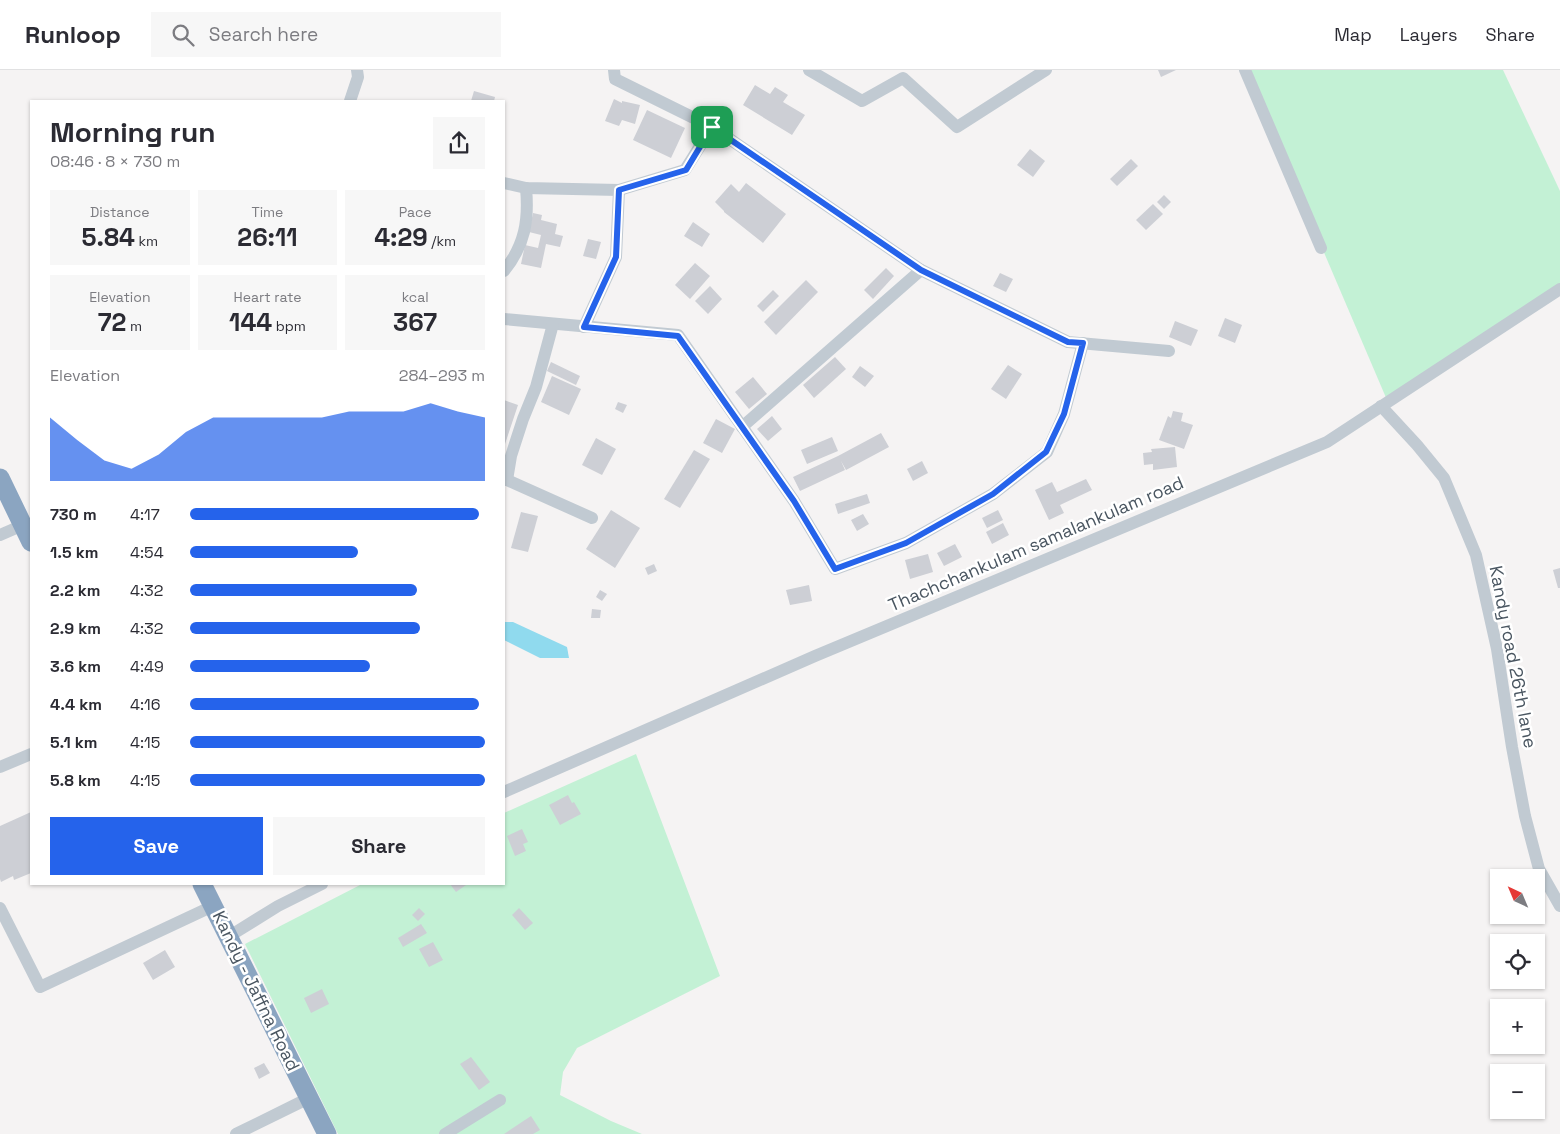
<!DOCTYPE html>
<html lang="en">
<head>
<meta charset="utf-8">
<style>
  body { margin:0; font-family:"Space Grotesk",sans-serif; background:#f7f7f7; color:#2b2b33; height:100vh; display:flex; flex-direction:column; font-size:19px; white-space:nowrap }
  * { box-sizing:border-box; margin:0 }
  p { font-size:16px; color:#7c7c81 }
  .icon { flex:none; width:28px; height:28px; fill:none; stroke:currentColor; stroke-width:2; stroke-linecap:round; stroke-linejoin:round }
  .map { position:relative; flex:1; overflow:hidden }
  .drawer { position:absolute; left:30px; top:30px; width:475px; height:785px; display:flex; flex-direction:column; background:#fff; border-radius:0px; box-shadow:0 1px 4px #0004 }
  .drawer>* { flex:none }
  .needle { width:32px; rotate:316deg }
  .tools { position:absolute; left:1490px; top:799px; display:grid; gap:10px }
  .tools a { display:grid; place-items:center; width:55px; height:55px; border-radius:0px; background:#fff; box-shadow:0 1px 4px #0004; font-size:25px }
  .pin { position:absolute; display:grid; place-items:center; width:42px; height:42px; color:#fff; margin:-21px; border-radius:10px; box-shadow:0 2px 8px #0006 }
  .round { display:grid; place-items:center; flex:none; width:52px; height:52px; border-radius:0px; background:#f7f7f7 }
  .headline { display:flex; align-items:center; justify-content:space-between; height:85px; padding:0 20px }
  h1 { font-size:28px; font-weight:700; line-height:38px }
  .metrics { display:grid; grid-template-columns:repeat(3,1fr); gap:8px; height:85px; padding:5px 20px }
  .metrics div { display:grid; align-content:center; border-radius:0px; background:#f7f7f7; text-align:center }
  .metrics b { font-size:25px; font-weight:700 }
  .metrics small { font-size:14px; font-weight:400 }
  .metrics p { font-size:14px }
  .chart { height:140px; padding:10px 20px }
  .chart p { display:flex; justify-content:space-between }
  .chart svg { width:100%; height:90px; margin-top:5px; fill:#2563eb; opacity:.7 }
  .primary-button { display:flex; gap:10px; margin-top:auto; padding:10px 20px }
  .primary-button a { flex:1; height:58px; border-radius:0px; background:#2563eb; color:#fff; font-size:20px; font-weight:700; line-height:58px; text-align:center }
  .primary-button a+a { background:#f7f7f7; color:#2b2b33 }
  ul { padding:0 20px; list-style:none; font-size:16px }
  li { display:grid; grid-template-columns:80px 60px 1fr; align-items:center; height:38px }
  li i { height:12px; border-radius:6px; background:#2563eb }
  header { display:flex; align-items:center; gap:30px; box-sizing:border-box; height:70px; padding:0 25px; background:#fff; border-bottom:1px solid #e1e1e2 }
  header strong { font-size:24px }
  nav { display:flex; gap:28px; margin-inline-start:auto; font-size:18px }
  .search { width:350px; height:45px; background:#f7f7f7; display:flex; align-items:center; gap:12px; box-sizing:border-box; padding:0 18px; border-radius:0px; color:#7c7c81; font-size:19px }
  .map>svg:first-child { display:block }
  .green { fill:#c3f1d5 }
  .water { fill:#90daee }
  .building { fill:#cdcfd5 }
  .lines { fill:none; stroke-linecap:round; stroke-linejoin:round }
  .minor { stroke:#c1cad2; stroke-width:12 }
  .highway { stroke:#8ba5c1; stroke-width:19 }
  .route-casing { stroke:#fff; stroke-width:10 }
  .route { stroke:#2563eb; stroke-width:6 }
  .labels { text-anchor:middle; stroke-width:5; stroke-linejoin:round; paint-order:stroke }
  .street-label { font-size:18px; fill:#4a5661; stroke:#fff }
</style>
</head>
<body>
<header>
<strong>Runloop</strong>
<div class="search"><svg class="icon" aria-label="search" viewBox="0 0 24 24"><circle cx="10" cy="10" r="6"/><path d="M15 15l6 6"/></svg>Search here</div>
<nav><a>Map</a><a>Layers</a><a>Share</a></nav>
</header>
<div class="map">
<svg width="1560" height="1064" viewBox="0 0 1560 1064">
  <rect width="100%" height="100%" fill="#f5f3f3"/>
  <g class="green">
    <path d="M1246 0H1503L1560 121V214L1387 330Z"/>
    <path d="M636 684 720 906 577 978 563 1002 560 1025 611 1051 642 1064H338L245 874 362 814H504V743Z"/>
  </g>
  <path class="water" d="M504 552H513L567 577 569 588H540L504 570Z"/>
  <g class="building">
    <path d="M1158 0H1176L1161 7Z"/>
    <path d="M755 15 770 24 775 17 788 25 783 32 805 45 792 65 743 35Z"/>
    <path d="M474 21 495 27 494 31H471Z"/>
    <path d="M614 29 622 33V31L640 35 635 54 622 50 619 56 605 51Z"/>
    <path d="M647 40 685 58 671 88 633 70Z"/>
    <path d="M1030 79 1045 91 1033 107 1017 95Z"/>
    <path d="M1131 89 1138 96 1117 116 1110 109Z"/>
    <path d="M746 113 786 144 763 173 724 142V141L715 132 731 114 739 122Z"/>
    <path d="M1164 125 1171 132 1164 139 1157 132Z"/>
    <path d="M1153 134 1163 144 1146 160 1136 150Z"/>
    <path d="M533 143 542 145 541 150 557 154 555 164 563 166 560 177 546 174 541 198 521 194 525 175 538 178 541 165 529 162Z"/>
    <path d="M693 152 710 164 702 177 684 166Z"/>
    <path d="M588 169 601 172 596 189 583 186Z"/>
    <path d="M695 193 710 206 690 229 675 215Z"/>
    <path d="M886 198 894 206 873 229 864 220Z"/>
    <path d="M1000 203 1013 209 1006 222 993 216Z"/>
    <path d="M806 210 818 222 776 265 764 252Z"/>
    <path d="M710 216 722 229 708 244 695 231Z"/>
    <path d="M773 220 779 226 763 242 757 236Z"/>
    <path d="M1225 248 1242 255 1235 273 1218 266Z"/>
    <path d="M1175 251 1198 260 1191 276 1169 267Z"/>
    <path d="M835 287 846 299 814 328 803 315Z"/>
    <path d="M551 292 580 306 576 315 547 301Z"/>
    <path d="M1008 295 1022 304 1006 329 991 319Z"/>
    <path d="M860 296 874 306 865 317 852 307Z"/>
    <path d="M552 306 581 319 569 345 541 332Z"/>
    <path d="M753 307 767 324 749 339 735 322Z"/>
    <path d="M504 330 518 335 504 377Z"/>
    <path d="M618 332 627 335 623 343 615 339Z"/>
    <path d="M1173 341 1183 343 1181 351 1193 355 1184 379 1159 370 1168 346 1171 348Z"/>
    <path d="M772 346 782 359 768 371 757 359Z"/>
    <path d="M716 349 735 359 722 383 703 373Z"/>
    <path d="M881 363 889 377 846 400 841 391 845 400 800 421 793 407 838 386Z"/>
    <path d="M832 367 838 381 807 394 801 380Z"/>
    <path d="M596 368 616 379 602 405 582 395Z"/>
    <path d="M1175 377 1177 397 1153 400V394L1144 395 1143 383 1152 382 1151 379Z"/>
    <path d="M694 380 710 389 680 438 664 429Z"/>
    <path d="M922 391 928 403 913 411 907 399Z"/>
    <path d="M1086 409 1092 420 1060 435 1064 443 1049 450 1035 420 1052 412 1057 422Z"/>
    <path d="M867 424 870 433 838 444 835 434Z"/>
    <path d="M611 440 640 458 615 498 586 479Z"/>
    <path d="M998 440 1003 450 987 458 982 448Z"/>
    <path d="M521 442 538 446 528 482 511 478Z"/>
    <path d="M863 444 869 454 857 461 851 450Z"/>
    <path d="M1003 453 1009 465 992 474 986 462Z"/>
    <path d="M955 474 962 487 944 496 937 483Z"/>
    <path d="M928 484 933 502 910 509 905 490Z"/>
    <path d="M654 494 657 501 648 505 645 498Z"/>
    <path d="M1560 498V518H1558L1553 500Z"/>
    <path d="M809 515 812 531 790 535 786 520Z"/>
    <path d="M600 520 607 524 602 531 596 527Z"/>
    <path d="M592 539 601 540 600 548H591Z"/>
    <path d="M568 725 572 733 574 732 581 744 560 755 549 735Z"/>
    <path d="M31 742V803L14 810 13 806 1 812 0 809V756Z"/>
    <path d="M522 759 528 772 523 774 526 781 515 786 507 766Z"/>
    <path d="M450 814H465L466 815 456 822Z"/>
    <path d="M419 838 425 844 418 851 412 845Z"/>
    <path d="M519 838 533 853 525 860 512 845Z"/>
    <path d="M421 854 427 863 403 877 398 868Z"/>
    <path d="M433 872 443 890 429 897 419 879Z"/>
    <path d="M165 880 175 897 153 910 143 893Z"/>
    <path d="M322 919 329 934 311 943 304 928Z"/>
    <path d="M471 987 490 1012 479 1020 460 994Z"/>
    <path d="M264 993 270 1003 259 1009 254 998Z"/>
    <path d="M531 1046 540 1060 533 1064H504Z"/>
  </g>
  <g class="lines">
    <g class="minor">
      <path d="M614 0 615 9 712 57 921 200 1068 272 1169 281"/>
      <path d="M809 0 862 31 903 8 957 57 1046 0"/>
      <path d="M1245 0 1321 178"/>
      <path d="M350 31 358 7 357 0"/>
      <path d="M504 113 526 118 619 120 685 100 712 57"/>
      <path d="M504 201C525 175 529 150 526 118"/>
      <path d="M504 249 678 265 794 431 835 499 906 473 993 424 1047 382 1064 344 1083 273"/>
      <path d="M584 257 616 187 619 120"/>
      <path d="M1381 336 1417 375 1444 408 1476 485 1497 579 1512 677 1525 746 1539 799 1560 836"/>
      <path d="M742 357 921 200"/>
      <path d="M504 410H507L592 448"/>
      <path d="M507 410 511 386 523 349 536 317 553 254"/>
      <path d="M0 465 23 455"/>
      <path d="M0 697 31 684"/>
      <path d="M504 722 815 586 1327 372 1560 219"/>
      <path d="M0 838 40 917 213 836"/>
      <path d="M228 867 278 836 322 814"/>
      <path d="M236 1064 309 1028"/>
      <path d="M445 1064 500 1030"/>
    </g>
    <g class="highway">
      <path d="M0 408 31 472"/>
      <path d="M202 814 327 1064"/>
    </g>
  </g>
  <g class="lines">
    <g class="route-casing">
      <path id="route" d="M712 57 921 200 1068 272 1083 273 1064 344 1046 382 993 424 906 473 835 499 794 431 678 266 584 257 616 187 619 120 686 100Z"/>
    </g>
    <use href="#route" class="route"/>
  </g>
  <g class="labels">
    <g class="street-label">
      <text transform="translate(1036 474) rotate(-23)" y="6">Thachchankulam samalankulam road</text>
      <text transform="translate(1513 587) rotate(79)" y="6">Kandy road 26th lane</text>
      <text transform="translate(256 921) rotate(64)" y="6">Kandy - Jaffna Road</text>
    </g>
  </g>
</svg>
<div class="tools">
<a><svg class="needle" viewBox="-14 -14 28 28"><path d="M0-13l5 13h-10z" fill="#e53935"/><path d="M0 13l5-13h-10z" fill="#7c7c81"/></svg></a>
<a><svg class="icon" aria-label="locate" viewBox="0 0 24 24"><circle cx="12" cy="12" r="6"/><path d="M12 2v4M12 18v4M2 12h4M18 12h4"/></svg></a>
<a>+</a>
<a>−</a>
</div>
<div class="pin" style="left:712px;top:57px;background:#1e9e55"><svg class="icon" aria-label="arrive" viewBox="0 0 24 24"><path d="M6 21V4h12l-3 4 3 4H6"/></svg></div>
<section class="drawer">
<div class="headline"><div><h1>Morning run</h1><p>08:46 · 8 × 730 m</p></div><a class="round"><svg class="icon" aria-label="share" viewBox="0 0 24 24"><path d="M12 15V3M7 8l5-5 5 5M5 13v7h14v-7"/></svg></a></div>
<div class="metrics">
<div><p>Distance</p><b>5.84<small> km</small></b></div>
<div><p>Time</p><b>26:11</b></div>
<div><p>Pace</p><b>4:29<small> /km</small></b></div>
</div>
<div class="metrics">
<div><p>Elevation</p><b>72<small> m</small></b></div>
<div><p>Heart rate</p><b>144<small> bpm</small></b></div>
<div><p>kcal</p><b>367</b></div>
</div>
<div class="chart"><p><span>Elevation</span>284–293 m</p>
<svg viewBox="0 0 160 44" preserveAspectRatio="none"><path d="M0 44V13L10 24L20 34L30 38L40 31L50 20L60 13L70 13L80 13L90 13L100 13L110 10L120 10L130 10L140 6L150 10L160 13V44z"/></svg>
</div>
<ul>
<li><b>730 m</b>4:17<i style="width:98%"></i></li>
<li><b>1.5 km</b>4:54<i style="width:57%"></i></li>
<li><b>2.2 km</b>4:32<i style="width:77%"></i></li>
<li><b>2.9 km</b>4:32<i style="width:78%"></i></li>
<li><b>3.6 km</b>4:49<i style="width:61%"></i></li>
<li><b>4.4 km</b>4:16<i style="width:98%"></i></li>
<li><b>5.1 km</b>4:15<i style="width:100%"></i></li>
<li><b>5.8 km</b>4:15<i style="width:100%"></i></li>
</ul>
<div class="primary-button"><a>Save</a><a>Share</a></div>
</section>
</div>
</body>
</html>
